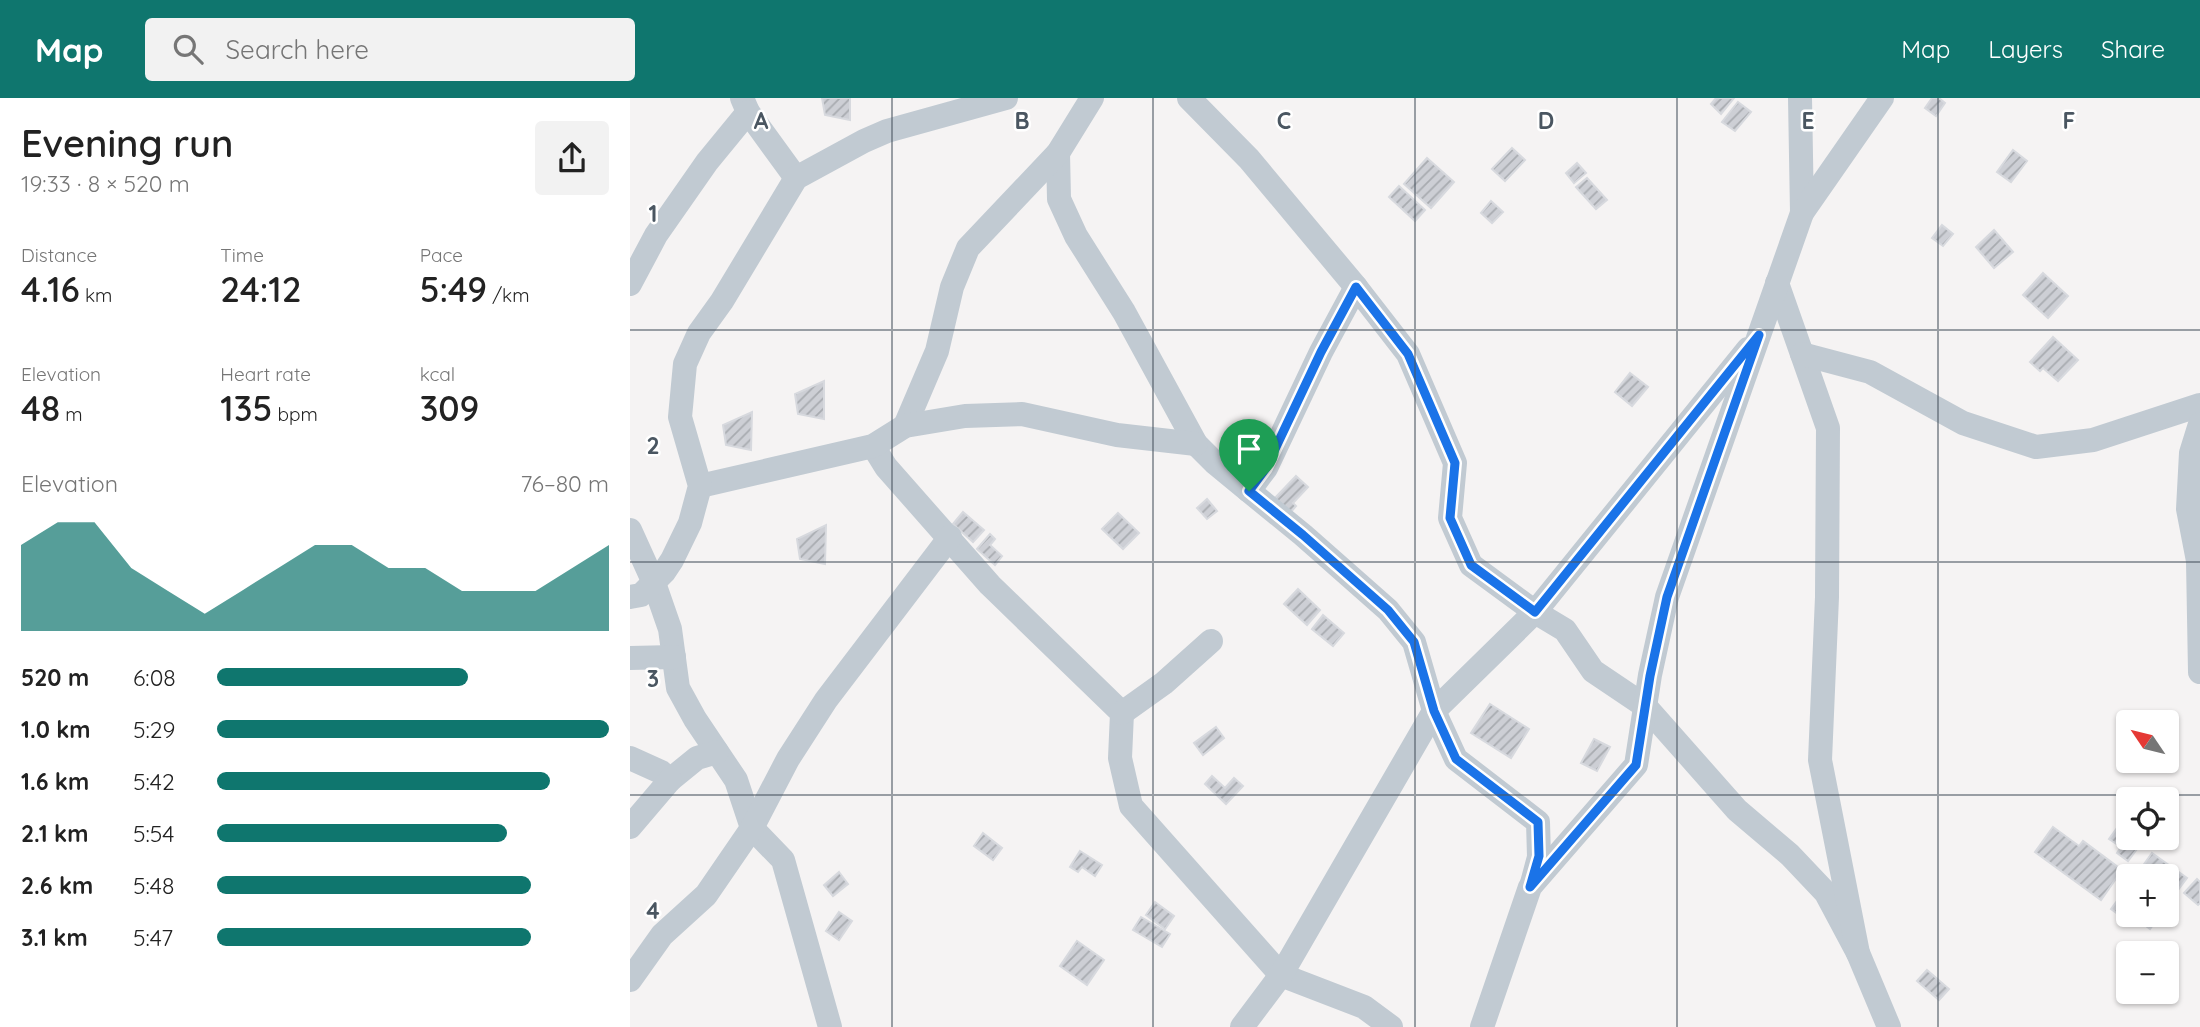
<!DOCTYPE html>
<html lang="en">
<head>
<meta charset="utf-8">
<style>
  body { margin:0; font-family:Quicksand,sans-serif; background:#f2f2f2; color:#222; height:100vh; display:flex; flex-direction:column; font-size:26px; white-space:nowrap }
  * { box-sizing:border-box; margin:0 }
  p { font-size:23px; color:#767676 }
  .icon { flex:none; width:38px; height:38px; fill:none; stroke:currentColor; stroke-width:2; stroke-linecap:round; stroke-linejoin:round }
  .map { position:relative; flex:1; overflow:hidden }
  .sheet { display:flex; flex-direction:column; background:#fff; width:630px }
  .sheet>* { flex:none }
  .needle { width:46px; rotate:305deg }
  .fabs { position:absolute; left:1486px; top:612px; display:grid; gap:14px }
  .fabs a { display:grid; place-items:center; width:63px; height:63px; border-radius:7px; background:#fff; box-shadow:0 2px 5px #0004; font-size:35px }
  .pin { position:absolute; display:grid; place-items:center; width:60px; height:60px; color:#fff; margin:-72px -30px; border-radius:50% 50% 50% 0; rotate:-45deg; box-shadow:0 0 7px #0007 }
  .pin .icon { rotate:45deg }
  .round { display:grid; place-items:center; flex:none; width:74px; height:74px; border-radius:7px; background:#f2f2f2 }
  .headline { display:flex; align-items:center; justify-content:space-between; height:119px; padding:0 21px }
  h1 { font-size:38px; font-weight:600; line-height:52px }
  .metrics { display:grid; grid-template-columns:repeat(3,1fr); gap:10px; height:119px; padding:7px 21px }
  .metrics div { display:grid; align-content:center }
  .metrics b { font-size:35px; font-weight:600 }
  .metrics small { font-size:19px; font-weight:400 }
  .metrics p { font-size:19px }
  .chart { height:196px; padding:14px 21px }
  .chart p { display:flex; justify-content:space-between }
  .chart svg { width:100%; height:126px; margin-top:7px; fill:#0f766e; opacity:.7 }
  ul { padding:0 21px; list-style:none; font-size:23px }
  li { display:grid; grid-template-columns:112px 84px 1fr; align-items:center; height:52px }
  li i { height:18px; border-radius:9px; background:#0f766e }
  header { display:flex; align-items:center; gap:42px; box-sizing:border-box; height:98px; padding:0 35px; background:#0f766e; color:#fff }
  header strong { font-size:33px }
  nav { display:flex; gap:38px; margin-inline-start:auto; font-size:24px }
  .search { width:490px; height:63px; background:#f2f2f2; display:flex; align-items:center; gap:18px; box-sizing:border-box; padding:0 24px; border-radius:7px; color:#767676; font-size:26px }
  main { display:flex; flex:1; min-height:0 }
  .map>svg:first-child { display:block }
  .building { fill:url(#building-hatch); stroke:#d7d9de; stroke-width:2 }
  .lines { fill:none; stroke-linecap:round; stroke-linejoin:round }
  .minor { stroke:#c1cad2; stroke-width:24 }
  .route-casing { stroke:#fff; stroke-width:14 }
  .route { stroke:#1a73e8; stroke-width:9 }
  .grid { fill:none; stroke:#4a5661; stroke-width:2; stroke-opacity:0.55 }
  .grid-label { font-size:23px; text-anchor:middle; font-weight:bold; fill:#4a5661; stroke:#fff; stroke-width:5; stroke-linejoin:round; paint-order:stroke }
</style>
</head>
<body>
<header>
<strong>Map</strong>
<div class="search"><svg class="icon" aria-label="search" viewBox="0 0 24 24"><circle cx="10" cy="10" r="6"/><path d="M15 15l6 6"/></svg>Search here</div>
<nav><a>Map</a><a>Layers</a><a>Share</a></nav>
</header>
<main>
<section class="sheet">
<div class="headline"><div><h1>Evening run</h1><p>19:33 · 8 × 520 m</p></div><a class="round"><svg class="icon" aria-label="share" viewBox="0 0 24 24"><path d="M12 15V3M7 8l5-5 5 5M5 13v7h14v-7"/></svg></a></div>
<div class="metrics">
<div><p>Distance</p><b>4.16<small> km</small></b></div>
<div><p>Time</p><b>24:12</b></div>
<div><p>Pace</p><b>5:49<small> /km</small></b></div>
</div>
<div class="metrics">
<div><p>Elevation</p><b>48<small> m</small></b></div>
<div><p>Heart rate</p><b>135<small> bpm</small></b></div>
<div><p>kcal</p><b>309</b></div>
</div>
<div class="chart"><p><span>Elevation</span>76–80 m</p>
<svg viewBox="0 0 160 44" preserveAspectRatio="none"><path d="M0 44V14L10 6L20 6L30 22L40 30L50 38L60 30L70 22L80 14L90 14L100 22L110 22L120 30L130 30L140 30L150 22L160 14V44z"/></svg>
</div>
<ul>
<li><b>520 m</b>6:08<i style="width:64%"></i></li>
<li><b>1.0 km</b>5:29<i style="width:100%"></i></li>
<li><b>1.6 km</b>5:42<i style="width:85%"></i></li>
<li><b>2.1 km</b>5:54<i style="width:74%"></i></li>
<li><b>2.6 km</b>5:48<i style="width:80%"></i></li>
<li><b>3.1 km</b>5:47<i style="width:80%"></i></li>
</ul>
</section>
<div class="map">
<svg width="1570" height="929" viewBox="0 0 1570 929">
  <defs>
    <pattern id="building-hatch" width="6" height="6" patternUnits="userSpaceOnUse" patternTransform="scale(1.75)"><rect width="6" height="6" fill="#cdcfd5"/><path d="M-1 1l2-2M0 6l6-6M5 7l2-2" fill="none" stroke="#a8abb0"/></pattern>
  </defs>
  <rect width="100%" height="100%" fill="#f5f3f3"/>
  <g class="building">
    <path d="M192 0H220V22L195 17Z"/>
    <path d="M1086 0H1104L1091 16 1081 6Z"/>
    <path d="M1302 0H1309L1315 5 1306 18 1295 10Z"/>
    <path d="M1108 4 1121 14 1105 33 1092 24Z"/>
    <path d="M882 50 895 62 875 83 862 71Z"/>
    <path d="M1383 52 1397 63 1381 84 1367 74Z"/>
    <path d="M797 60 824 84 801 110 774 86Z"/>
    <path d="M947 65 956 75 944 85 936 75Z"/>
    <path d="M957 80 977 102 966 111 946 89Z"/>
    <path d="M769 88 795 112 785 123 759 99Z"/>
    <path d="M861 103 873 114 862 125 851 115Z"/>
    <path d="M1312 127 1323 136 1313 148 1302 140Z"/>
    <path d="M1364 132 1383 154 1364 170 1346 149Z"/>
    <path d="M1413 175 1438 198 1418 220 1393 197Z"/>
    <path d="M1423 239 1448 262 1428 283 1413 270 1410 273 1400 264Z"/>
    <path d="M1000 275 1018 289 1002 308 985 294Z"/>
    <path d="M194 283V321L168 316 165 296Z"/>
    <path d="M122 314 121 352 96 347 93 327Z"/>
    <path d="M666 378 678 389 663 405 666 408 660 415 644 401Z"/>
    <path d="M577 401 587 413 577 421 567 410Z"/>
    <path d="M333 414 354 432 343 444 323 426Z"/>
    <path d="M488 415 509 435 493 451 472 431Z"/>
    <path d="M196 427 195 466 170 461 167 441Z"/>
    <path d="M360 436 365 441 360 447 372 458 365 467 347 451Z"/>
    <path d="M668 491 690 512 677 527 654 506Z"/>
    <path d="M693 517 714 535 703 548 682 531Z"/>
    <path d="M860 606 899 631 881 660 841 635Z"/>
    <path d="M586 629 594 640 573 657 564 645Z"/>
    <path d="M964 641 980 649 967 673 951 665Z"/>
    <path d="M582 678 595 690 604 680 613 688 596 706 575 686Z"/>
    <path d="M1423 729 1449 748 1453 743 1492 772 1471 802 1405 754Z"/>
    <path d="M1487 730 1510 747 1498 763 1487 755 1491 749 1479 741Z"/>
    <path d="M353 735 372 750 363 762 344 748Z"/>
    <path d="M450 753 472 767 465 778 452 769 448 774 440 769Z"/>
    <path d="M1522 755 1557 780 1536 808V779H1505Z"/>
    <path d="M209 774 218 786 203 798 194 787Z"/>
    <path d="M1567 781 1570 784V805L1568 807 1554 795Z"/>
    <path d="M1498 788V817H1530L1520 831 1507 821 1503 827 1481 811Z"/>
    <path d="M525 804 544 818 535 831 516 817Z"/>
    <path d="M209 814 222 823 209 842 196 833Z"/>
    <path d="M511 819 540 836 532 849 503 832Z"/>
    <path d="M447 843 474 862 457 887 430 868Z"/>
    <path d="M1297 872 1319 891 1309 902 1287 883Z"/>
  </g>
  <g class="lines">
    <g class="minor">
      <path d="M112 0 118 14 166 80"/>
      <path d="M559 0 619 61 726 189 778 256 825 365 820 420 841 467 905 514 935 532 963 573 1015 608 1107 712 1160 757 1196 795 1228 855"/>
      <path d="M1170 0 1172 115"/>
      <path d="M428 55 429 101 446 138 494 214 566 346 585 365 619 393 636 370 691 254 726 189"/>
      <path d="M1147 185 1198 330 1197 499 1190 662 1228 855 1259 929"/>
      <path d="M0 186 26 137 77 64 118 14"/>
      <path d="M1172 256 1240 274 1333 325 1406 349 1463 342 1570 307"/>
      <path d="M1570 326 1561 355 1558 411 1568 463 1570 574"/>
      <path d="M275 328 307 253 322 189 338 150 428 55 462 0"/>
      <path d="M243 348 256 369 360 487 492 615 490 660 501 708 651 877 734 909 761 929"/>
      <path d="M70 388 243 348 275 328 335 318 392 316 487 337 566 346"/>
      <path d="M619 393 673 437 758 512 784 544 804 613 826 661 908 724 909 759 902 785"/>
      <path d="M0 432 24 485 40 531 48 590 65 621 106 682 122 730 153 762 200 929"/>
      <path d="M0 499 11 497 34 474 42 462 60 425 70 388 50 319 55 266 69 235 92 203 166 80 234 43 257 33 376 0"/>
      <path d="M0 560 44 559"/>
      <path d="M492 615 534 585 581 543"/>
      <path d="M0 660 31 674 40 682 67 660 87 654"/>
      <path d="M0 729 40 682"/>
      <path d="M0 882 32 837 76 797 122 730 158 661 196 602 320 439"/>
      <path d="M612 929 651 877 804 613 905 514 1118 251"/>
      <path d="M852 929 900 789 1006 667 1020 577 1037 499 1172 115 1252 0"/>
    </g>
  </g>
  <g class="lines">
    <g class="route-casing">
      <path id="route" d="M726 189 778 256 825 365 820 420 841 467 905 514 1129 237 1037 499 1020 578 1006 667 900 789 909 758 908 724 826 661 804 613 784 544 758 512 673 437 619 393 636 370 691 254Z"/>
    </g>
    <use href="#route" class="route"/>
  </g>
  <path class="grid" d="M262 0V929M523 0V929M785 0V929M1047 0V929M1308 0V929M0 232H1570M0 464H1570M0 697H1570"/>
  <g class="grid-label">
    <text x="131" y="31">A</text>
    <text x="392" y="31">B</text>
    <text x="654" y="31">C</text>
    <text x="916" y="31">D</text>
    <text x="1178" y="31">E</text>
    <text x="1439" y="31">F</text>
    <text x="23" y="124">1</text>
    <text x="23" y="356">2</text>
    <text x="23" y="589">3</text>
    <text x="23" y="821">4</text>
  </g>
</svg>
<div class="fabs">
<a><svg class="needle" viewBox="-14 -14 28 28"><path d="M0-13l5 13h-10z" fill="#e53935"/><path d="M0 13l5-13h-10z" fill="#767676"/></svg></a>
<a><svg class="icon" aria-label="locate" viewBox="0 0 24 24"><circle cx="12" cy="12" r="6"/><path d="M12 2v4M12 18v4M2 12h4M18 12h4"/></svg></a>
<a>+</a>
<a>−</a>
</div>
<div class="pin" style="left:619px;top:393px;background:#1e9e55"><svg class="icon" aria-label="arrive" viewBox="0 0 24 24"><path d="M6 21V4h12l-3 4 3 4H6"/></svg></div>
</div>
</main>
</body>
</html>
